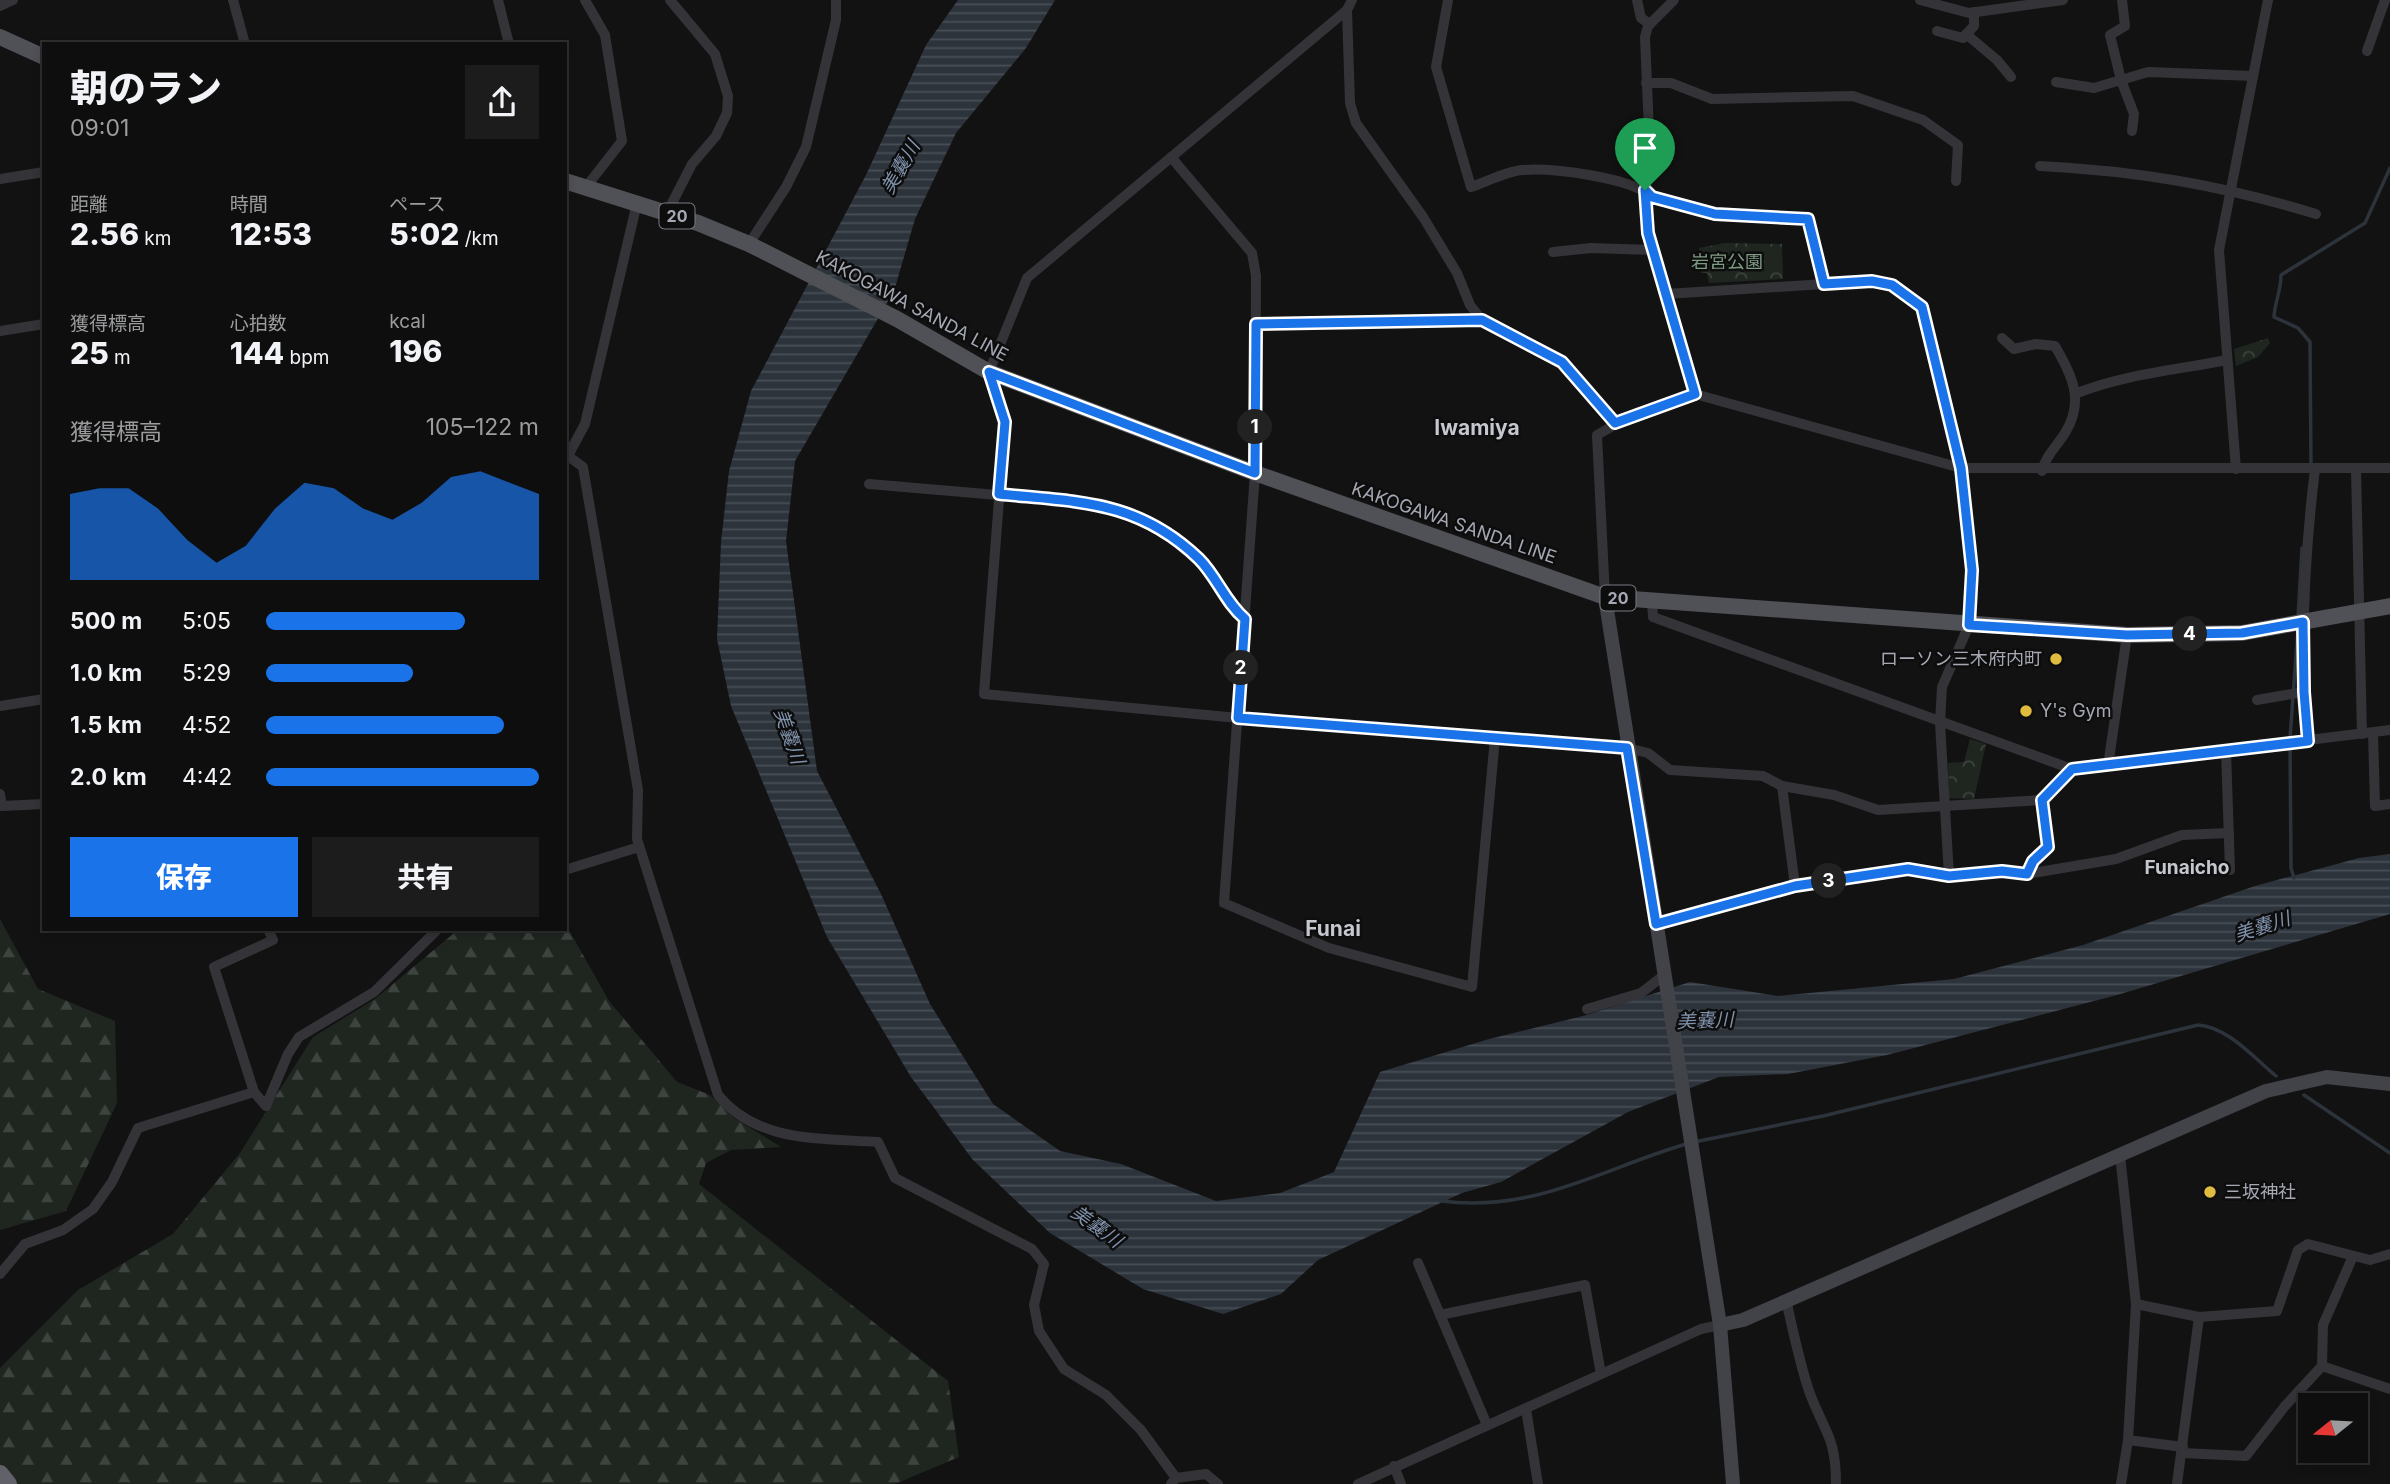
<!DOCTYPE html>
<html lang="ja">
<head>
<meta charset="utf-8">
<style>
  body { margin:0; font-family:Inter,"Noto Sans JP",sans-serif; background:#1c1c1c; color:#f1f3f6; height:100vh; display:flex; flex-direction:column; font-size:26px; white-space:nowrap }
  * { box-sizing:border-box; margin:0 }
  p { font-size:23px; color:#9b9c9e }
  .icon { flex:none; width:38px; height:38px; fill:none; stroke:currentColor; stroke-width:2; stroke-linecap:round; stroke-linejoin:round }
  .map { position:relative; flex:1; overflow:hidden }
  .drawer { position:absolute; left:42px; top:42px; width:525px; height:889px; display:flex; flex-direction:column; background:#0e0e0e; border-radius:0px; box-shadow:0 4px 10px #0003,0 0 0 2px #2e2e2e }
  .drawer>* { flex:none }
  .needle { width:46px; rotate:252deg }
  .fabs { position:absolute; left:2298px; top:1393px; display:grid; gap:14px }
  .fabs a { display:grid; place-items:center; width:70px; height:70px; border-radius:0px; background:#0e0e0e; box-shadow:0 4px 10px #0003,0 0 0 2px #2e2e2e; font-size:35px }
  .pin { position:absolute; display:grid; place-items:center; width:60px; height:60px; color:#fff; margin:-72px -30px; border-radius:50% 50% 50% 0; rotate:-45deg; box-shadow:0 0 7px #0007 }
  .pin .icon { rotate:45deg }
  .km { position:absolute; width:35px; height:35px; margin:-18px; border-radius:50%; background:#222; color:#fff; font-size:19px; line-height:35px; text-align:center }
  .round { display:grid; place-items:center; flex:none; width:74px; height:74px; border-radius:0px; background:#1c1c1c }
  .summary { display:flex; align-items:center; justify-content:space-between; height:119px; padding:0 28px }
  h1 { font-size:38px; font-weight:800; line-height:52px }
  .stats { display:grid; grid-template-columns:repeat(3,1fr); gap:10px; height:119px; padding:7px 28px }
  .stats div { display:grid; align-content:center }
  .stats b { font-size:30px; font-weight:800 }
  .stats small { font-size:19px; font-weight:400 }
  .stats p { font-size:19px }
  .chart { height:196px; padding:14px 28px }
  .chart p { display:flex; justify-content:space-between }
  .chart svg { width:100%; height:126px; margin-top:7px; fill:#1a73e8; opacity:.7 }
  .cta { display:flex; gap:14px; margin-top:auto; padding:14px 28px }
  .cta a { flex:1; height:80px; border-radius:0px; background:#1a73e8; color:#fff; font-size:28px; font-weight:800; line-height:80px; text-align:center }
  .cta a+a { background:#1c1c1c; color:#f1f3f6 }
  ul { padding:0 28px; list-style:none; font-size:23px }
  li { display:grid; grid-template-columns:112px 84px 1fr; align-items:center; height:52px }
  li i { height:18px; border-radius:9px; background:#1a73e8 }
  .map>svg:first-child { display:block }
  .forest { fill:url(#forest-firs) }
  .park { fill:url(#park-crowns) }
  .water { fill:url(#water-rules) }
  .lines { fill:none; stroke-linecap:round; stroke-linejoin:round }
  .stream { stroke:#2d333b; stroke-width:3.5 }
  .street { stroke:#343438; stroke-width:10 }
  .secondary { stroke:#424348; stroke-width:14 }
  .primary { stroke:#505157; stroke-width:16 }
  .highway { stroke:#606169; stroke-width:18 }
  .route-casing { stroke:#fff; stroke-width:14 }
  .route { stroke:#1a73e8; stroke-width:9 }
  .poi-dot { fill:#dfbb3f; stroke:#0d0d0e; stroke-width:2.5 }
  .labels { text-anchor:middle; stroke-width:5; stroke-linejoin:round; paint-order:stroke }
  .shield { fill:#0d0d0e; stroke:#777a82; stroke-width:2 }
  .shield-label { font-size:16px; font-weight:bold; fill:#a5a8b3 }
  .park-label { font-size:18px; fill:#7e9c83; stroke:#0d0d0e }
  .street-label { font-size:18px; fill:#a5a8b3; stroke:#0d0d0e }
  .poi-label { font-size:18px; fill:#a5a8b3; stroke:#0d0d0e; text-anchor:start }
  .water-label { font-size:19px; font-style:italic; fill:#7f91ab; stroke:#0d0d0e }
  .neighbourhood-label { font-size:19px; font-weight:bold; fill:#c5c7cf; stroke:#0d0d0e }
  .quarter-label { font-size:21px; font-weight:bold; fill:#c5c7cf; stroke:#0d0d0e }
</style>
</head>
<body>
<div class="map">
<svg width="2390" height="1484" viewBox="0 0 2390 1484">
  <defs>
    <pattern id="forest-firs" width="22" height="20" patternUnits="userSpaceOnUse" patternTransform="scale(1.75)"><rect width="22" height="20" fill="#1f2620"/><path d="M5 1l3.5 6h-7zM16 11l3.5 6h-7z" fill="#3d433e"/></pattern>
    <pattern id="park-crowns" width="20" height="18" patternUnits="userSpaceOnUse" patternTransform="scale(1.75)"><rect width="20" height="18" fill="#1f2620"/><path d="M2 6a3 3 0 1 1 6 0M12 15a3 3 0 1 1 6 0" fill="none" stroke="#3d433e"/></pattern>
    <pattern id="water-rules" width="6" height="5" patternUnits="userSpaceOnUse" patternTransform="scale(1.75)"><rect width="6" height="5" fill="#2d333b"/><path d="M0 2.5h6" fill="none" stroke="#484e55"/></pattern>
  </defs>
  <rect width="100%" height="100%" fill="#121213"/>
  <g class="forest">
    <path d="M0 919 38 989 115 1021 117 1103 66 1211 0 1230Z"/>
    <path d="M565 923 609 1001 677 1082 710 1095 734 1118 781 1147 731 1150 706 1163 699 1184 948 1381 959 1457 895 1484H0V1368L78 1290 173 1234 240 1153 313 1037 375 999 459 929H565Z"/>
  </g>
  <g class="park">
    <path d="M1725 243 1782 244 1783 279 1709 283 1707 273H1701L1699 248Z"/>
    <path d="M2268 338 2270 343 2258 357 2236 366 2234 349Z"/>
    <path d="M1970 739 1986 744 1974 799 1949 798 1948 763 1964 762Z"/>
  </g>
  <path class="water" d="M958 0H1055L1026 48 956 133 915 219 894 291 795 461 786 541 817 771 881 894 930 1004 993 1104 1060 1151 1121 1164 1216 1201 1280 1193 1334 1172 1380 1072 1489 1039 1583 1016 1690 982 1778 996 1954 979 2083 945 2255 886 2359 858 2390 854V914L2117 995 1887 1055 1788 1074 1719 1077 1628 1112 1501 1182 1462 1193 1318 1260 1281 1294 1223 1314 1143 1289 1050 1233 973 1160 911 1077 827 937 731 706 717 639 721 542 729 471 751 391 866 175 926 45Z"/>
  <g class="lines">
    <g class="stream">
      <path d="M2311 467 2310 342 2298 328 2274 317C2275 301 2281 291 2281 275L2365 223 2390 168"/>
      <path d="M2298 617 2302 548"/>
      <path d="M2294 878 2291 868 2290 738 2298 628"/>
      <path d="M2304 1095 2390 1153"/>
      <path d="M1694 1142 1823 1116 2198 1025C2228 1027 2254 1058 2276 1076"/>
      <path d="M1441 1201C1535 1213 1601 1169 1686 1144"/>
    </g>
    <g class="street">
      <path d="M233 0 245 44"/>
      <path d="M498 0 509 44"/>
      <path d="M585 0 605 35 622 141 586 187"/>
      <path d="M1352 0 1347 10 1027 278 989 372 1005 422 984 694 1238 718 1627 748 1648 753 1670 770 1763 776 1782 786 1834 795 1878 810 2042 800 2072 769"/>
      <path d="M1448 0 1436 67 1471 187C1487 182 1506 171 1523 170 1552 168 1631 177 1652 197L1715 214 1808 219 1824 284"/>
      <path d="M1637 0 1641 18 1650 24"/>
      <path d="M1674 0 1648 26 1645 37 1649 131 1645 203 1648 233 1695 394"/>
      <path d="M1920 0 1969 13 2063 0"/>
      <path d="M2122 0 2125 26 2110 35 2121 80 2134 114 2132 131"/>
      <path d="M0 6 13 0"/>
      <path d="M1347 10 1350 103 1356 123 1423 217 1457 273 1470 305 1482 320 1562 362 1615 423"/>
      <path d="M1937 31 1963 38 1974 26V12"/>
      <path d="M1966 34 1997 60 2011 77"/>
      <path d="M2367 51 2385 0"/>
      <path d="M2056 82 2094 88 2148 72 2253 76"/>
      <path d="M1646 83H1671L1712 99 1853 96 1923 120 1958 145 1956 181"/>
      <path d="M1171 157 1252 253 1256 276 1255 473 1224 903 1329 948 1472 987 1495 738"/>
      <path d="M2040 166C2138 171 2221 185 2316 214"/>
      <path d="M0 179 44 172"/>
      <path d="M667 213 692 164 716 136 727 113 728 96 715 54 670 0"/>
      <path d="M749 244 786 187 806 147 836 20V0"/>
      <path d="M1553 252 1591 248 1653 250"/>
      <path d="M1666 294 1872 281 1892 285 1922 307 1961 468 1972 570 1969 625 1942 687 1940 723 1949 876"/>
      <path d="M1256 324 1482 320"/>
      <path d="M0 331 44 324"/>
      <path d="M2002 338 2014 349 2036 344 2055 346C2072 375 2085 401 2065 433 2057 446 2046 455 2042 471"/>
      <path d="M2077 393C2126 374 2176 370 2227 360"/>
      <path d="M568 456 583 467 638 790 637 839 718 1095C757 1143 821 1138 878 1142L895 1178 1032 1249 1044 1264 1034 1305 1039 1331 1064 1369 1106 1395 1141 1430 1176 1478"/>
      <path d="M565 461 585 424 637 203"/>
      <path d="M2236 469 2219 250 2268 0"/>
      <path d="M2356 469 2362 734"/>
      <path d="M869 484 1104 504C1140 515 1177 532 1202 562 1218 580 1226 603 1245 619"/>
      <path d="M1605 597 1597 435 1636 413 1695 394 1961 468H2390"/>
      <path d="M1652 603 1653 617 2072 769 2390 730"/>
      <path d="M2257 700 2303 692"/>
      <path d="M0 706 44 699"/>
      <path d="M2373 733 2375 806 2390 804"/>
      <path d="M2308 741C2299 649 2304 560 2315 469"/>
      <path d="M2226 751 2230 870"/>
      <path d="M2108 766 2127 635"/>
      <path d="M1782 786 1795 886"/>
      <path d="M0 794 2 806 44 804"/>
      <path d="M565 870 639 847"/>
      <path d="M2027 874 2033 861 2048 847 2042 800"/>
      <path d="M1656 924 1795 886 1908 869 1949 876 2002 871 2027 874 2116 859 2182 835 2229 833"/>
      <path d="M268 929 273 940 214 967 254 1092 266 1106 288 1054 299 1037 374 992 438 929"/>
      <path d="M1587 1009 1641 993 1663 976"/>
      <path d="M2120 1155 2136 1304 2128 1440 2121 1484"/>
      <path d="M1418 1263 1487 1425"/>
      <path d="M0 1274 25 1244 63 1230 93 1209 112 1182 138 1128 254 1092"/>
      <path d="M1786 1300C1793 1330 1799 1361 1809 1391 1824 1432 1836 1436 1836 1484"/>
      <path d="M2136 1304 2199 1317 2277 1311 2298 1250 2308 1244 2370 1260 2390 1254"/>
      <path d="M1440 1315 1585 1285 1601 1374"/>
      <path d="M2322 1366 2323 1325 2353 1256"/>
      <path d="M1526 1409 1538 1484"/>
      <path d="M2128 1440 2183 1447"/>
      <path d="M2182 1453 2246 1456 2285 1406 2322 1366 2390 1389"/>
      <path d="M1394 1466 1401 1484"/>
      <path d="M1171 1484 1176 1478 1206 1474 1218 1484"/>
      <path d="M1358 1484 1701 1329 1720 1325"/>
      <path d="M2177 1484 2199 1317"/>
    </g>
    <g class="secondary">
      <path d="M1605 597 1720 1325 1733 1484"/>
      <path d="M1720 1325 1743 1320 2266 1091 2327 1077 2390 1084"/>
    </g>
    <g class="primary">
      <path d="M0 37 44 57"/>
      <path d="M565 181 698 223 749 244 897 319 989 372 1255 473 1605 597 2127 635 2242 633 2390 606"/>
    </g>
    <path class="highway" d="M0 1474 8 1484"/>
  </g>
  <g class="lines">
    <g class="route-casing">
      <path id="route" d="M1645 190 1652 197 1715 214 1808 219 1824 284 1872 281 1892 285 1922 307 1961 468 1972 570 1969 625 2127 635 2242 633 2303 622 2304 692 2308 741 2072 769 2042 800 2048 847 2033 861 2027 874 2002 871 1949 876 1908 869 1795 886 1656 924 1627 748 1238 718 1245 619C1225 602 1217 577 1199 559 1138 500 1078 502 999 494L1005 422 989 372 1255 473 1256 324 1482 320 1562 362 1615 423 1695 394 1648 233Z"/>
    </g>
    <use href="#route" class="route"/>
  </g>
  <g class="poi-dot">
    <circle cx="2056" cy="659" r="7"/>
    <circle cx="2026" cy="711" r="7"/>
    <circle cx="2210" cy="1192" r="7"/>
  </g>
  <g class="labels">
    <g class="shield">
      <rect x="659.5" y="203.5" width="35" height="25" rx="5"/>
      <rect x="1600.5" y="585.5" width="35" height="25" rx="5"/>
    </g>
    <g class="shield-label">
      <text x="677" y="222">20</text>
      <text x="1618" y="604">20</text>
    </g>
    <g class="park-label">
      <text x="1727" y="268">岩宮公園</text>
    </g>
    <g class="street-label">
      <text transform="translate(912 306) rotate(28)" y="6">KAKOGAWA SANDA LINE</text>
      <text transform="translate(1454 523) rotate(19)" y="6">KAKOGAWA SANDA LINE</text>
    </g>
    <g class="poi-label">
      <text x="2042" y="665" text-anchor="end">ローソン三木府内町</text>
      <text x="2040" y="717">Y's Gym</text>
      <text x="2224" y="1198">三坂神社</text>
    </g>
    <g class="water-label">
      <text transform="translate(900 167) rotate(-60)" y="7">美嚢川</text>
      <text transform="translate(790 736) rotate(71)" y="7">美嚢川</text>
      <text transform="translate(2262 926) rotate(-18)" y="7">美嚢川</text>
      <text transform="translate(1705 1020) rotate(-2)" y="7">美嚢川</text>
      <text transform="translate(1097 1226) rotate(36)" y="7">美嚢川</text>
    </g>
    <g class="neighbourhood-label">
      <text x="2187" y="874">Funaicho</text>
    </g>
    <g class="quarter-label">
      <text x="1477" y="435">Iwamiya</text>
      <text x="1333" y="936">Funai</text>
    </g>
  </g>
</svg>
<div class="fabs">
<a><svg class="needle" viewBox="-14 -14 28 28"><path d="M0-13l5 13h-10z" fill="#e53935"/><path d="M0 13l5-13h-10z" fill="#9b9c9e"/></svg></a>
</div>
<div class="pin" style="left:1645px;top:190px;background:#1e9e55"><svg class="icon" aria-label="arrive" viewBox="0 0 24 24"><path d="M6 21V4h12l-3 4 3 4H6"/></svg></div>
<b class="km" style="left:1255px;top:427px">1</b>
<b class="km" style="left:1241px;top:668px">2</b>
<b class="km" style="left:1829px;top:881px">3</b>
<b class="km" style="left:2190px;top:634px">4</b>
<section class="drawer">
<div class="summary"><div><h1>朝のラン</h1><p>09:01</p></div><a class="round"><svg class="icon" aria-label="share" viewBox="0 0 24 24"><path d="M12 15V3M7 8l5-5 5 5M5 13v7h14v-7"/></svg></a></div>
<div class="stats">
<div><p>距離</p><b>2.56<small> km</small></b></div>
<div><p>時間</p><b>12:53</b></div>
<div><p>ペース</p><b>5:02<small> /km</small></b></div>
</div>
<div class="stats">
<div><p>獲得標高</p><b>25<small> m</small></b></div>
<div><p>心拍数</p><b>144<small> bpm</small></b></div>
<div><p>kcal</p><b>196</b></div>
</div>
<div class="chart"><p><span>獲得標高</span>105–122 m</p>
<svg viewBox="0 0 160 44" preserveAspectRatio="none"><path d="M0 44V14L10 12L20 12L30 19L40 30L50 38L60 32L70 19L80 10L90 12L100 19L110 23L120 17L130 8L140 6L150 10L160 14V44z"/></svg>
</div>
<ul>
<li><b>500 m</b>5:05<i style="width:73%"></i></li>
<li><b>1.0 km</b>5:29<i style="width:54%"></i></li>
<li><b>1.5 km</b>4:52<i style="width:87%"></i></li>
<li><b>2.0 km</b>4:42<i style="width:100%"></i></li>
</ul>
<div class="cta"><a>保存</a><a>共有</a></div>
</section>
</div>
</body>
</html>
